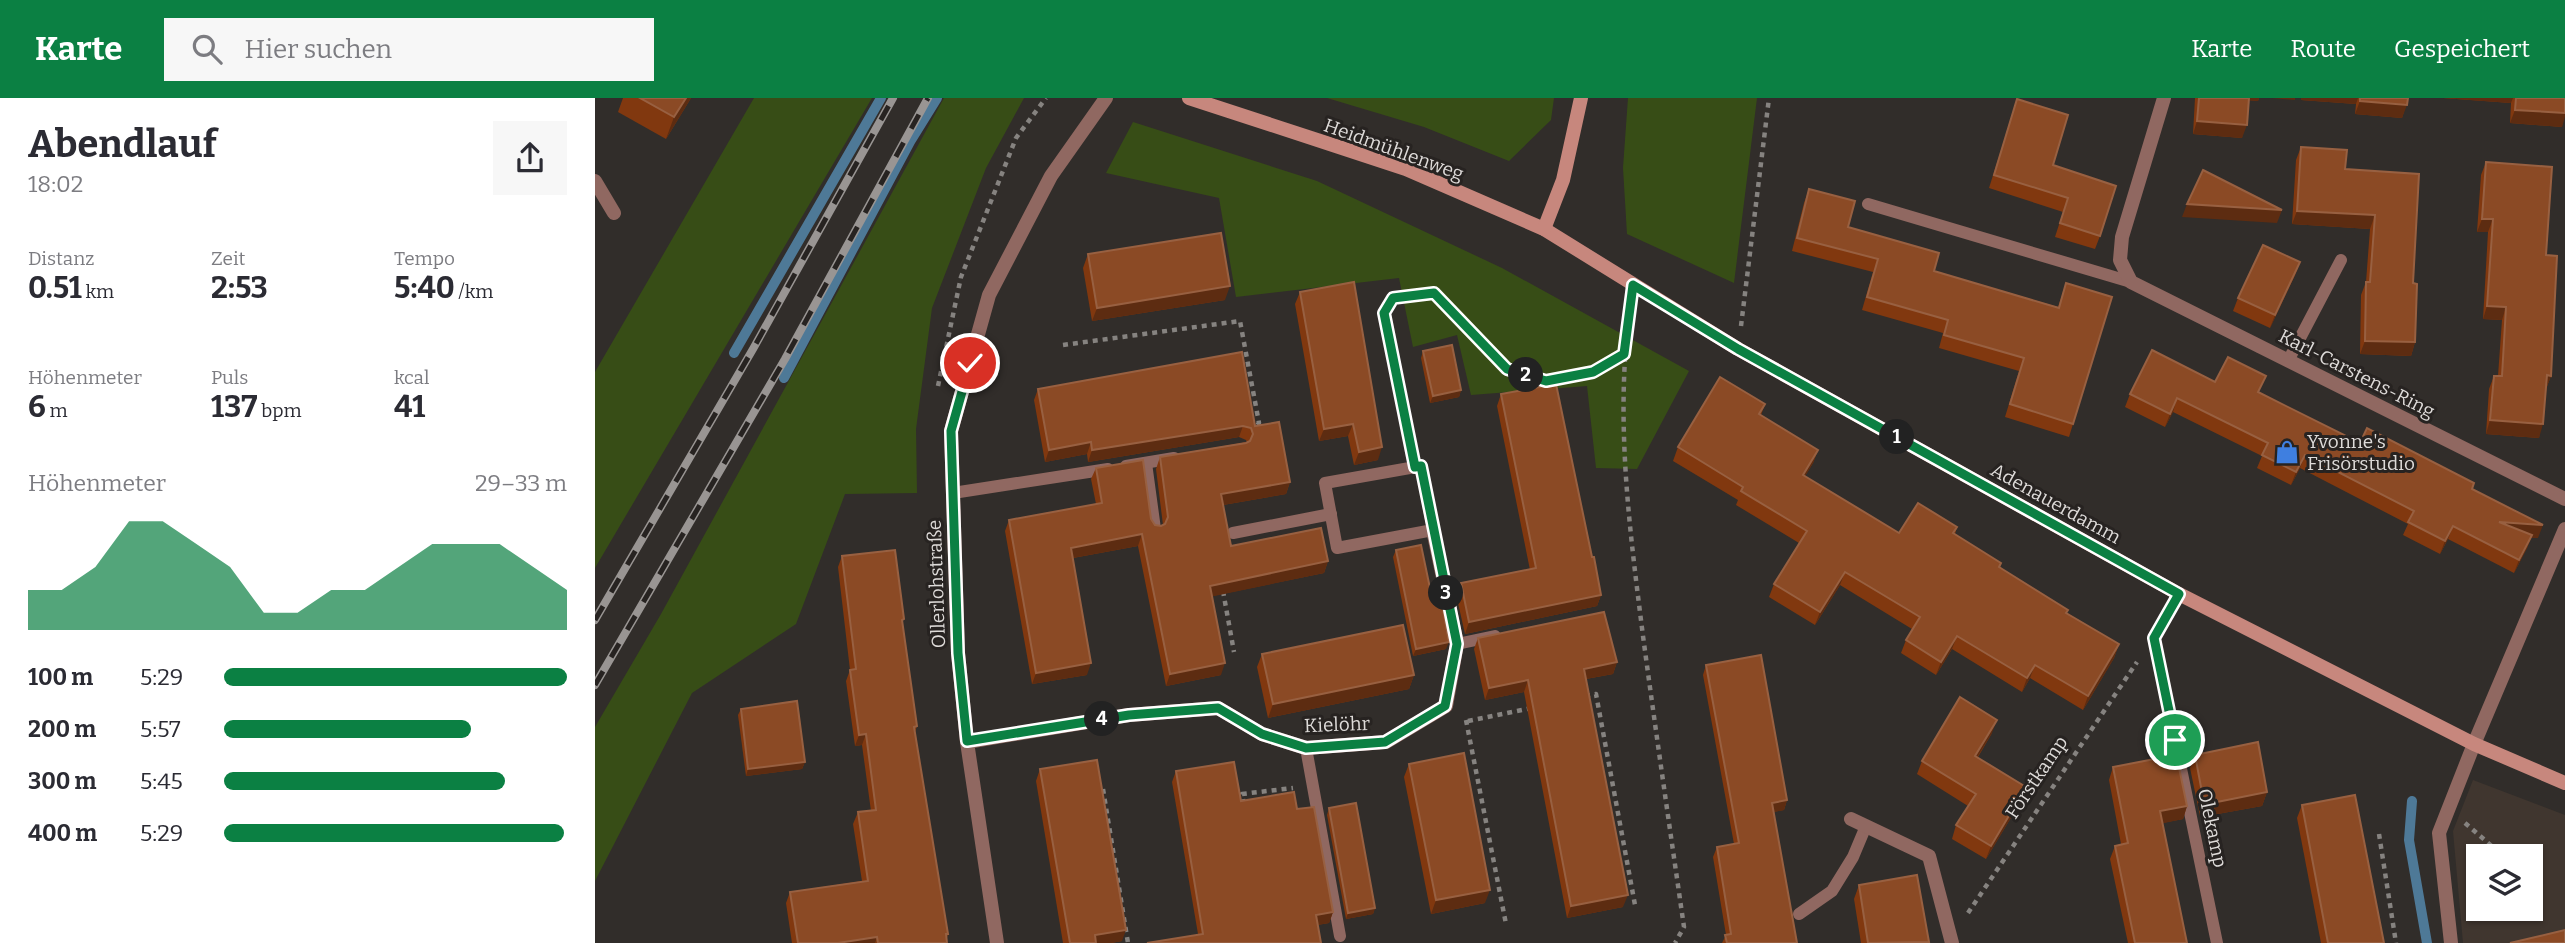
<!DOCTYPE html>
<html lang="de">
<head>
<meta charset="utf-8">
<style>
  body { margin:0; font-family:Bitter,serif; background:#f7f7f7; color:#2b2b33; height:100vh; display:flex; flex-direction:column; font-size:26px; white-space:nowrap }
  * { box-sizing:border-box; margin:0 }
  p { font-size:23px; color:#7c7c81 }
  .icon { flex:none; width:38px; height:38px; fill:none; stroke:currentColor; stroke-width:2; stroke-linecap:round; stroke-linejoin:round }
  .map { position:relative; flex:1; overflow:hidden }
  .details { display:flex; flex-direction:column; background:#fff; width:595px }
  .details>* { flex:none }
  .buttons { position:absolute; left:1871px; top:746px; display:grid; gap:14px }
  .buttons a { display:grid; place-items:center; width:77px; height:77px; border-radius:0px; background:#fff; box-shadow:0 2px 5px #0004; font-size:35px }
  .pin { position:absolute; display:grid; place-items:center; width:60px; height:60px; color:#fff; margin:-30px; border:4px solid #fff; border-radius:50%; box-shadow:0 2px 7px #0007 }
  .km { position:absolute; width:35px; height:35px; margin:-18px; border-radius:50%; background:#222; color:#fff; font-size:19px; line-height:35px; text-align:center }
  .round { display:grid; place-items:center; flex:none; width:74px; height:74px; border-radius:0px; background:#f7f7f7 }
  .headline { display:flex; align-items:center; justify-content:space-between; height:119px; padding:0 28px }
  h1 { font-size:38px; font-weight:700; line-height:52px }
  .metrics { display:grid; grid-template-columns:repeat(3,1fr); gap:10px; height:119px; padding:7px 28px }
  .metrics div { display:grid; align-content:center }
  .metrics b { font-size:30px; font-weight:700 }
  .metrics small { font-size:19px; font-weight:400 }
  .metrics p { font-size:19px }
  .chart { height:196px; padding:14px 28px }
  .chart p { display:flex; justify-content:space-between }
  .chart svg { width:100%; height:126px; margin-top:7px; fill:#0b8043; opacity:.7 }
  ul { padding:0 28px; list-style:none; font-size:23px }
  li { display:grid; grid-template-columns:112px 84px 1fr; align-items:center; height:52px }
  li i { height:18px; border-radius:9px; background:#0b8043 }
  header { display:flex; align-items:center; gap:42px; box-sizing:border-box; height:98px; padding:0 35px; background:#0b8043; color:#fff }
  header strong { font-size:33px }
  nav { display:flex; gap:38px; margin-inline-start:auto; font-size:24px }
  .search { width:490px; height:63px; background:#f7f7f7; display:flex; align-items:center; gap:18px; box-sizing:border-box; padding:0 24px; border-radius:0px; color:#7c7c81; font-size:26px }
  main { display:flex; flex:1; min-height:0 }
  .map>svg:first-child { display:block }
  .built { fill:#40362f; fill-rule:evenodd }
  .green { fill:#374d16 }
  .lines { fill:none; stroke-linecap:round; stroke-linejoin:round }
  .stream { stroke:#4e7997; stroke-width:10 }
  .path { stroke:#868380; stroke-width:4.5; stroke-dasharray:5 5; stroke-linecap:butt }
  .lane { stroke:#906861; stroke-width:12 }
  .street { stroke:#906861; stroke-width:14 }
  .secondary { stroke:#c7877d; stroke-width:14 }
  .rail-casing { stroke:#999593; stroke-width:8 }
  .rail { stroke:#272321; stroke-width:5; stroke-dasharray:16; stroke-linecap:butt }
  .wall { fill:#81380f }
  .shaded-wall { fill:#5d2c11 }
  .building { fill:#8b4a25; stroke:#986041; stroke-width:2 }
  .route-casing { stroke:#fff; stroke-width:14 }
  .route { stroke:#0b8043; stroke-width:9 }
  .labels { text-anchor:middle; stroke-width:6; stroke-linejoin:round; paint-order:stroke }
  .street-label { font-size:19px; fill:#dedbd9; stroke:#272321 }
  .poi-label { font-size:19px; fill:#dedbd9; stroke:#272321; text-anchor:start }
</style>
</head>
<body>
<header>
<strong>Karte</strong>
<div class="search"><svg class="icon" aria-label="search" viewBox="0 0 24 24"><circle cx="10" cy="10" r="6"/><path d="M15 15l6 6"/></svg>Hier suchen</div>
<nav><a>Karte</a><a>Route</a><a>Gespeichert</a></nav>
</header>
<main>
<section class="details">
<div class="headline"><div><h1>Abendlauf</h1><p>18:02</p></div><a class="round"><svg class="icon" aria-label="share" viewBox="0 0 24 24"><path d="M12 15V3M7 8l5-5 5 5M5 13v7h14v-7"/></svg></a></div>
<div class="metrics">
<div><p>Distanz</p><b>0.51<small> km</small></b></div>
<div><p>Zeit</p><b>2:53</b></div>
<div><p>Tempo</p><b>5:40<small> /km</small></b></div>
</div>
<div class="metrics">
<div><p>Höhenmeter</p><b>6<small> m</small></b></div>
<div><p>Puls</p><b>137<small> bpm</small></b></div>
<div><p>kcal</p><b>41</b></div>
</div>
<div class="chart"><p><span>Höhenmeter</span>29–33 m</p>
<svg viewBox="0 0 160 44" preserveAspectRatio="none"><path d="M0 44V30L10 30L20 22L30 6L40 6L50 14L60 22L70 38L80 38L90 30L100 30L110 22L120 14L130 14L140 14L150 22L160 30V44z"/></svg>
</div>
<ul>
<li><b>100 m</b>5:29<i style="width:100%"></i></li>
<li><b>200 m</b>5:57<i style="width:72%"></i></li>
<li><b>300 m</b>5:45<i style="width:82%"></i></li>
<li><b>400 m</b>5:29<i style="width:99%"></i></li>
</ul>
</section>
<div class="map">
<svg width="1970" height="845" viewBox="0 0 1970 845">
  <rect width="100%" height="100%" fill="#312d2a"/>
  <path class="built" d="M1878 682 1970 717V845H1868L1858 733ZM1883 758H1936V810H1883Z"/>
  <g class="green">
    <path d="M159 0H277L0 470V274Z"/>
    <path d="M349 0H429L391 70 337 210 321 331 322 395 250 396 201 526 97 595 0 783V629L66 516Z"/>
    <path d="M732 0H959L956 22 914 63 829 29Z"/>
    <path d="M1033 0H1162L1139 185 1032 136 1028 70Z"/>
    <path d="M538 24 722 83 907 170 1094 273 1042 371 1001 370 992 288 876 297 862 237 818 249 804 180 641 199 624 100 511 75Z"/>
  </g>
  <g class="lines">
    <g class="stream">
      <path d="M139 255 286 0"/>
      <path d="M189 280 316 42 342 0"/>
      <path d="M1817 703 1814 742 1832 845"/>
    </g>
    <g class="path">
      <path d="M1035 209C1020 321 1034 427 1048 538 1061 635 1075 732 1089 829L1080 845"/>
      <path d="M1146 228 1174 0"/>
      <path d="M468 247 645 223 664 325 659 331"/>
      <path d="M343 288 366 179 421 40 451 0"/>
      <path d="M816 349 789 215 798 199 839 195 912 271 951 283 998 274 1028 256"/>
      <path d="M628 493 639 554"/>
      <path d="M990 598 1001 596 1040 807"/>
      <path d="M871 622 911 826"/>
      <path d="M873 623 937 610"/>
      <path d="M508 691 533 845"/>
      <path d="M649 706 647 696 698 690"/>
      <path d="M1870 725 1899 750 1902 758"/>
      <path d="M1784 736 1801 845"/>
      <path d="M1373 815 1542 564"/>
    </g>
    <g class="lane">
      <path d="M1273 106 1536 184"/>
      <path d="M1693 263 1746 162"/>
      <path d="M551 365 560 431"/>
      <path d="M531 368 579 360"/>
      <path d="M826 368 838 432 742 450 730 385Z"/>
      <path d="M358 395 513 371"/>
      <path d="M638 435 736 416"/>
      <path d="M1584 496 1559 540 1622 845"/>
      <path d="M862 546 900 538"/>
      <path d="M711 650 745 838"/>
      <path d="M1204 816 1237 793 1258 759 1271 728"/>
    </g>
    <g class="street">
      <path d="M1569 0 1527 139 1525 162 1536 184 1970 401"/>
      <path d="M0 83 19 115"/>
      <path d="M372 644 534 617 623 610 667 636 711 650 791 644 851 608 862 546 838 432"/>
      <path d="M1256 721 1334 758 1357 845"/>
      <path d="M402 845 372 644 363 555 356 333 394 197 456 78 511 0"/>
      <path d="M1856 845 1844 735 1879 646 1970 431"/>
    </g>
    <g class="secondary">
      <path d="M594 0 811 71 949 131 1143 251 1584 496 1879 646 1970 685"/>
      <path d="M949 131 968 82 986 0"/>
    </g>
    <g class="rail-casing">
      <g id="rail">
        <path d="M0 522 158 251 298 0"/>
        <path d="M0 587 190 261 333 0"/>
      </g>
    </g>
    <use href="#rail" class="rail"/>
  </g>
  <g class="wall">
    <path d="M28 0H96L71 41 23 14Z"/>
    <path d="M1600 0H1664L1663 3 1653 2 1647 40 1598 36Z"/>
    <path d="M1706 0H1813L1807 20 1760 16 1761 6 1706 2Z"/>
    <path d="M1848 0H1970L1967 29 1915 25 1916 5Z"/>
    <path d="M1422 1 1458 67 1505 138 1500 151 1460 139 1468 114 1394 90Z"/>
    <path d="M1706 49 1750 71 1824 76 1818 185 1820 244 1816 258 1765 256 1766 197 1771 184 1775 131 1697 126 1701 62Z"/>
    <path d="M1891 64 1951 157 1956 278 1951 291 1944 340 1891 336 1894 291 1899 278H1903L1907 222 1888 221 1893 134H1882L1886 77Z"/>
    <path d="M1214 91 1253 129 1339 173 1463 209 1471 185 1478 326 1474 339 1410 319 1424 273 1344 250 1348 235 1267 212 1278 174 1197 153 1209 105Z"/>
    <path d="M493 156 630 202 497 223 488 170Z"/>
    <path d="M1705 164 1700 177 1675 230 1638 213 1643 200Z"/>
    <path d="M705 194 783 362 759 367 753 338 724 343 700 206Z"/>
    <path d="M828 253 866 292 864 299 835 305 826 260Z"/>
    <path d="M1620 284 1665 295 1765 345 1879 385 1877 391 1943 440H1936L1932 450 1919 475 1853 441 1845 456 1808 437 1813 426 1705 370 1696 387 1662 370 1667 358 1578 314 1570 329 1530 309 1535 296Z"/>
    <path d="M443 291 660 328 695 384 691 396 628 407 636 448 733 463 729 475 617 498 626 577 571 588 543 448 478 460 492 577 437 586 410 433 414 422 501 406 496 381 501 370 556 421 560 427 566 428 568 427 561 371 565 359 652 344 651 342 644 339 493 364 492 356 450 364 439 302Z"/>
    <path d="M906 296 997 459 1006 497 1002 508 870 536 861 496 866 485 935 472 902 308Z"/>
    <path d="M1170 306 1166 317 1223 352 1218 365 1210 378 1304 435 1362 429 1360 436 1406 465 1405 470 1472 515 1524 546 1519 560 1488 612 1435 580 1427 594 1357 551 1341 577 1306 555 1311 542 1317 531 1245 487 1220 527 1174 499 1179 486 1204 445 1141 407 1143 402 1078 363 1083 349Z"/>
    <path d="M801 452 836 495 851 551 818 558 798 459Z"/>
    <path d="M247 458 307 526 322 628 320 634 353 836 352 840V845H197L191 805 195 794 267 783 258 726 263 714 276 713 267 647 260 648 251 583 255 572 243 469Z"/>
    <path d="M883 540 1022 564 1018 576 991 581 1028 809 972 820 929 594 890 602 879 551Z"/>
    <path d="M667 556 819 577 814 591 673 620 662 569Z"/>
    <path d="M1111 567 1192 702 1189 712 1178 714 1202 845H1127L1131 837 1118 759 1122 749 1139 746 1108 577Z"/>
    <path d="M146 611 210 664 207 671 151 678 143 617Z"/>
    <path d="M1397 635 1383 659 1426 703 1391 761 1357 741 1361 727 1373 708 1322 676 1327 663Z"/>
    <path d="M1600 657 1672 694 1667 708 1617 717V716L1605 718 1595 670Z"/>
    <path d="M1570 663 1592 708 1588 721 1567 725 1592 845H1533L1515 761 1520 748 1526 746 1514 682 1518 669Z"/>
    <path d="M814 666 890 805 836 816 809 679Z"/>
    <path d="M445 671 527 843 516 845H468L441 683Z"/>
    <path d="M581 673 646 703 702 711 738 814 734 825 722 827 603 836 577 684Z"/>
    <path d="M1707 707 1789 845H1726L1702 720Z"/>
    <path d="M734 710 780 810 778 816 751 821 732 717Z"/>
    <path d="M1264 787 1334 844 1333 845H1266L1259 801Z"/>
  </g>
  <g class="shaded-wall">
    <path d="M91 0H96L71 41 79 19Z"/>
    <path d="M1650 0H1664L1663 3 1649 2Z"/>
    <path d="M1677 0H1700V2Z"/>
    <path d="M1706 0H1763L1761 6 1706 2Z"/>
    <path d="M1848 0H1918L1916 5Z"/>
    <path d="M1765 3 1812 7 1807 20 1760 16Z"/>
    <path d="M1920 12 1970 15V19L1967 29 1915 25Z"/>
    <path d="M1602 23 1652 27 1647 40 1598 36Z"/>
    <path d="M1592 106 1687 112 1682 125 1587 119Z"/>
    <path d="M1702 113 1780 117 1775 131 1697 126Z"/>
    <path d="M1887 121H1898L1893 134H1882Z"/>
    <path d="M1705 164 1700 177 1675 230 1680 217Z"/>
    <path d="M635 188 630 202 497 223 502 210Z"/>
    <path d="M1892 208 1911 209 1907 222 1888 221Z"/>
    <path d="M1770 243 1820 244 1816 258 1765 256Z"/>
    <path d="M1952 277 1956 278 1951 291Z"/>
    <path d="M866 292 864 299 835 305 838 298Z"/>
    <path d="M1582 300 1578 314 1570 329 1575 316Z"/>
    <path d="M1895 322 1948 326 1944 340 1891 336Z"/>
    <path d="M758 326 753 338 724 343 729 331Z"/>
    <path d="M648 328 644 339 493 364 497 352Z"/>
    <path d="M496 344 492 356 450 364 454 352Z"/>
    <path d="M787 349 783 362 759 367 764 354Z"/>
    <path d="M1223 352 1218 365 1203 390 1208 377Z"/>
    <path d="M1710 357 1705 370 1696 387 1701 374Z"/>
    <path d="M695 384 691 396 622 408 626 396Z"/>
    <path d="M1904 424 1948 427 1943 440H1936L1932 450 1919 475 1924 462Z"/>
    <path d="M1858 428 1853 441 1845 456 1850 443Z"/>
    <path d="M547 436 543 448 472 461 476 450Z"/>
    <path d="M733 463 729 475 610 500 615 488Z"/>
    <path d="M1250 474 1245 487 1220 527 1225 514Z"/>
    <path d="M1006 497 1002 508 870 536 874 524Z"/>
    <path d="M1362 538 1357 551 1341 577 1346 564Z"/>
    <path d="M854 544 851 551 818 558 821 551Z"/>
    <path d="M1524 546 1519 560 1488 612 1493 598Z"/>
    <path d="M1022 564 1018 576 985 582 989 571Z"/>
    <path d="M496 565 492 577 437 586 441 575Z"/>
    <path d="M630 565 626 577 571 588 575 576Z"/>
    <path d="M1440 567 1435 580 1427 594 1432 580Z"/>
    <path d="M819 577 814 591 673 620 678 606Z"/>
    <path d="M933 582 929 594 890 602 894 590Z"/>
    <path d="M1402 622 1397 635 1375 671 1380 658Z"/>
    <path d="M271 636 267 647 260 648 264 637Z"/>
    <path d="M210 664 207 671 151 678 153 671Z"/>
    <path d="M1431 689 1426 703 1391 761 1396 748Z"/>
    <path d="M1672 694 1667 708 1617 717 1622 704Z"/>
    <path d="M1192 702 1189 712 1173 715 1177 705Z"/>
    <path d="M1622 702 1617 716 1605 718 1609 705Z"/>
    <path d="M1592 708 1588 721 1560 727 1565 713Z"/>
    <path d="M895 792 890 805 836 816 841 802Z"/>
    <path d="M1033 797 1028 809 972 820 976 808Z"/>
    <path d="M780 810 778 816 751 821 753 815Z"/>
    <path d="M738 814 734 825 717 828 721 817Z"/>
    <path d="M531 832 527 843 516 845H497L500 837Z"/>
    <path d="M282 839 280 845H243Z"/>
  </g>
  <g class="building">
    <path d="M45 0H91L79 19Z"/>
    <path d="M1604 0H1654L1652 27 1602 23Z"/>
    <path d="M1765 0H1813L1812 7 1765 3Z"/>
    <path d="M1921 0H1970V15L1920 12Z"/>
    <path d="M1422 1 1473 17 1458 67 1521 88 1505 138 1465 125 1473 100 1399 77Z"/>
    <path d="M1706 49 1752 52 1750 71 1824 76 1818 185 1822 186 1820 244 1770 243 1771 184H1775L1780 117 1702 113Z"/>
    <path d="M1891 64 1957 69 1951 157 1962 158 1956 278 1952 277 1948 326 1895 322 1899 278H1907L1911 209 1892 208 1898 121H1887Z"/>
    <path d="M1608 72 1687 112 1592 106Z"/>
    <path d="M1214 91 1260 103 1253 129 1344 155 1339 173 1464 210 1471 185 1517 199 1478 326 1415 306 1429 260 1349 237 1353 222 1272 199 1283 161 1202 140Z"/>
    <path d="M626 135 635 188 502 210 493 156Z"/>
    <path d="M1668 147 1705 164 1680 217 1643 200Z"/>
    <path d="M759 184 787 349 764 354 758 326 729 331 705 194Z"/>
    <path d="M857 247 866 292 838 298 828 253Z"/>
    <path d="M1557 252 1620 284 1633 259 1671 278 1663 294 1765 345 1772 330 1879 385 1877 391 1948 427 1904 424 1937 437 1924 462 1858 428 1850 443 1813 424 1819 413 1710 357 1701 374 1667 357 1673 345 1582 300 1575 316 1535 296Z"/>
    <path d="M647 254 660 328 684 324 695 384 626 396 636 448 726 430 733 463 615 488 630 565 575 576 547 436 476 450 496 565 441 575 414 422 507 405 501 370 548 362 556 421 560 427 566 428 570 426 573 419 565 359 651 345 655 343 658 336 656 330 648 328 497 352 496 344 454 352 443 291Z"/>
    <path d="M1125 279 1170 306 1164 316 1223 352 1208 377 1304 435 1323 405 1362 429 1358 435 1406 465 1404 469 1473 512 1471 515 1524 546 1493 598 1440 567 1432 580 1362 538 1346 564 1311 542 1325 519 1250 474 1225 514 1179 486 1212 433 1146 393 1148 389 1083 349Z"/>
    <path d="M961 286 997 459H999L1006 497 874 524 866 485 941 470 906 296Z"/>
    <path d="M826 447 836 495 845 493 854 544 821 551 801 452Z"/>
    <path d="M300 452 309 521 307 522 322 628 319 629 353 836H351L352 845H283L282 839 243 845H203L195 794 273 783 263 714 281 712 271 636 264 637 255 572 261 571 247 458Z"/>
    <path d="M1009 514 1022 564 989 571 1033 797 976 808 933 582 894 590 883 540Z"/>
    <path d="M808 527 819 577 678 606 667 556Z"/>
    <path d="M1166 557 1192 702 1177 705 1202 845H1132L1130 837 1136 836 1122 749 1144 745 1111 567Z"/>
    <path d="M1365 599 1402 622 1380 658 1431 689 1396 748 1361 727 1381 696 1327 663Z"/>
    <path d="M202 603 210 664 153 671 146 611Z"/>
    <path d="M1663 644 1672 694 1622 704V702L1609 705 1600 657Z"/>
    <path d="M869 655 895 792 841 802 814 666Z"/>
    <path d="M1570 659V663L1582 660 1592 708 1565 713 1592 845H1540L1520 748 1533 745 1518 669Z"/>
    <path d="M502 662 531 832 500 837 501 845H475L445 671Z"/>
    <path d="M639 664 646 703 699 694 702 711 719 709 738 814 721 817 726 845H552L608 836 581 673Z"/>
    <path d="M1760 697 1789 845H1733L1707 707Z"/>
    <path d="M761 705 780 810 753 815 734 710Z"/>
    <path d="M1322 777 1334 844 1273 845 1264 787Z"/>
    <path d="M1970 832V845H1915Z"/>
  </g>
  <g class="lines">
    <g class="route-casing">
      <path id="route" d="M375 265 356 333 363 555 372 643 534 617 623 610 667 636 711 650 790 644 850 608 862 546 826 368 820 369 789 215 798 200 839 195 912 271 951 283 998 274 1029 256 1038 187 1143 251 1584 496 1559 540 1580 642"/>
    </g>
    <use href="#route" class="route"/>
  </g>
  <defs>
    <g id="shop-bare" transform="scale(1.89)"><path d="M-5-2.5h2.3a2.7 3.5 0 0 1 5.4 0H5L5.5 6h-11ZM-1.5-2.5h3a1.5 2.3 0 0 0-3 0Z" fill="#3f7fe0" stroke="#272321" stroke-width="2.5" paint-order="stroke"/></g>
  </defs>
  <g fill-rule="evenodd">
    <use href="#shop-bare" x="1692" y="354"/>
  </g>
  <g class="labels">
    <g class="street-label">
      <text transform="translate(799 51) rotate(20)" y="7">Heidmühlenweg</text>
      <text transform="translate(1762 275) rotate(27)" y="7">Karl-Carstens-Ring</text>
      <text transform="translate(1461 405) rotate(29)" y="7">Adenauerdamm</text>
      <text transform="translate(341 486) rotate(-92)" y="7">Ollerlohstraße</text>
      <text transform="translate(742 626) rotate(-2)" y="7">Kielöhr</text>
      <text transform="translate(1441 679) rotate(-56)" y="7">Förstkamp</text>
      <text transform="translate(1618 730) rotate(78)" y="7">Olekamp</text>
    </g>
    <g class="poi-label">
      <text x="1712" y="350">Yvonne's<tspan x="1712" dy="22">Frisörstudio</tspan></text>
    </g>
  </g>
</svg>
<div class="buttons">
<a><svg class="icon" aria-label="layers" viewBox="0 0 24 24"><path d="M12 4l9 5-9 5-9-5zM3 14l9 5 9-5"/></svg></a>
</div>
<div class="pin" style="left:1580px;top:642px;background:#1e9e55"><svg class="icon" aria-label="arrive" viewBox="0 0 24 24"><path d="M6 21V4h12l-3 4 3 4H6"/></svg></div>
<div class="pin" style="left:375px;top:265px;background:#d93025"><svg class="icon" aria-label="check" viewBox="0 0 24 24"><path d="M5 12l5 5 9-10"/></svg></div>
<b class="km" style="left:1302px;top:339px">1</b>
<b class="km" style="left:931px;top:277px">2</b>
<b class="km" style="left:851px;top:495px">3</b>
<b class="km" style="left:507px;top:621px">4</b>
</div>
</main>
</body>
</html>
